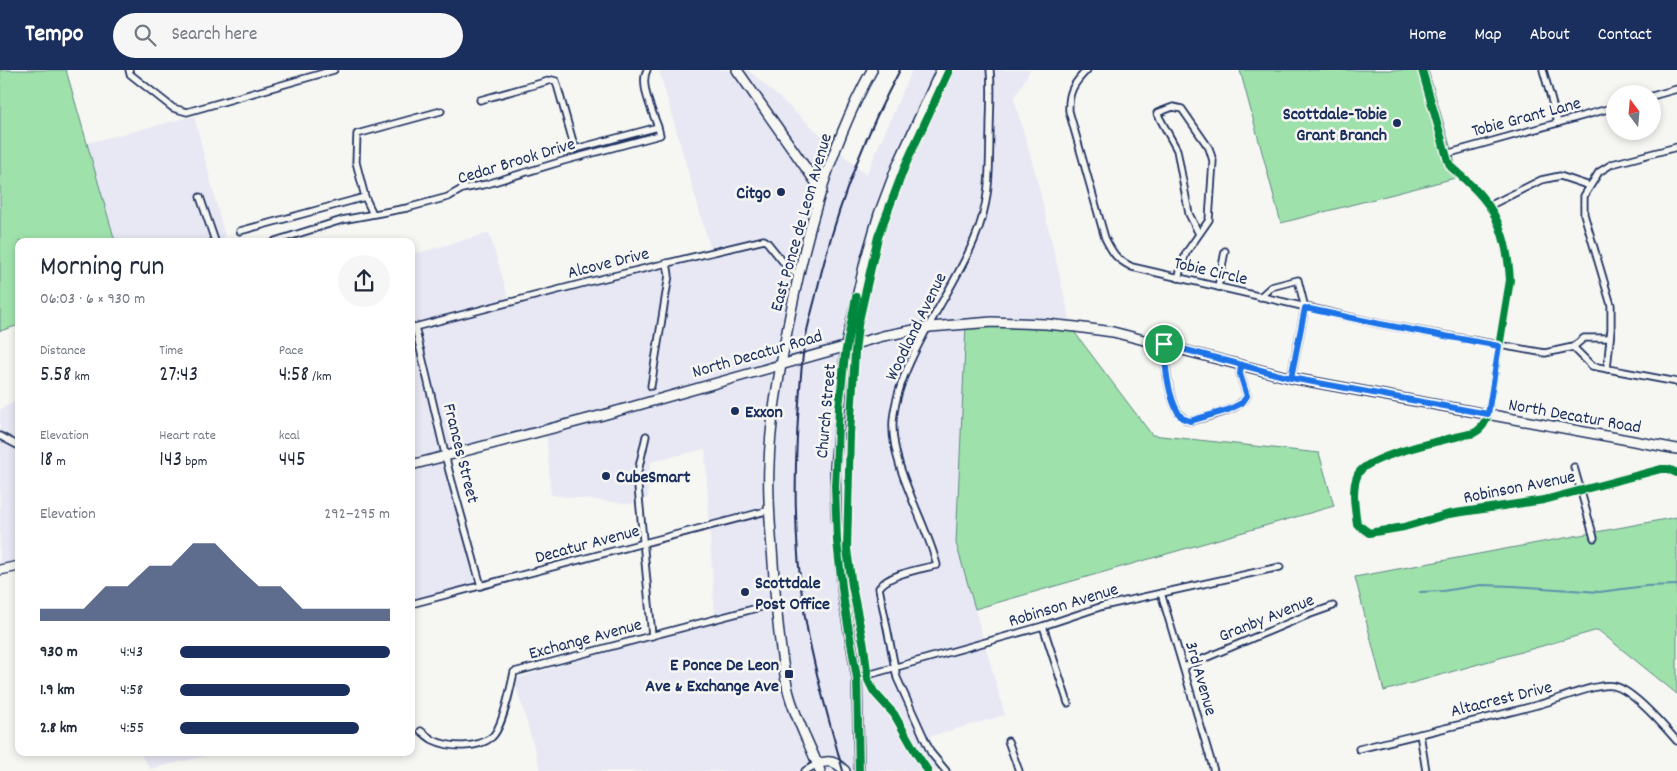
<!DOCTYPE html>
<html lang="en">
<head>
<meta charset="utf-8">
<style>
  body { margin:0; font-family:Dekko,sans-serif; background:#f6f6f7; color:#1f2937; height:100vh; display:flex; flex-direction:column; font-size:19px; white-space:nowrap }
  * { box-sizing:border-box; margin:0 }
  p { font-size:16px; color:#747a83 }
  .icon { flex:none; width:28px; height:28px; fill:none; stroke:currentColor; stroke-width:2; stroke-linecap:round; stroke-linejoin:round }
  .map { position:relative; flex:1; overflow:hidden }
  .details { position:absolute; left:15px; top:168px; width:400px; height:518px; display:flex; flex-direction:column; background:#fff; border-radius:10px; box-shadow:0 2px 8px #0003 }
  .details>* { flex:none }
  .needle { width:32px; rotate:344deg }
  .buttons { position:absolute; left:1606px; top:15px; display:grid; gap:10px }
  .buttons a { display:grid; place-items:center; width:55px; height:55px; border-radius:50%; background:#fff; box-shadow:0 2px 8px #0003; font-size:25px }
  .pin { position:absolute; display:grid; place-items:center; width:42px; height:42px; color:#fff; margin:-21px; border:2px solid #fff; border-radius:50%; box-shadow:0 1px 5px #0007 }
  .round { display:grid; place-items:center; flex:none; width:52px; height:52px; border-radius:26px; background:#f6f6f7 }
  .overview { display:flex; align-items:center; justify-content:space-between; height:85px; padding:0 25px }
  h1 { font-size:28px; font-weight:600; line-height:38px }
  .figures { display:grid; grid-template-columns:repeat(3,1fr); gap:8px; height:85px; padding:5px 25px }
  .figures div { display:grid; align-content:center }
  .figures b { font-size:21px; font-weight:600 }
  .figures small { font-size:14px; font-weight:400 }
  .figures p { font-size:14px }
  .chart { height:140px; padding:10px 25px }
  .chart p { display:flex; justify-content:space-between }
  .chart svg { width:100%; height:90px; margin-top:5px; fill:#1b2f5e; opacity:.7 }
  ul { padding:0 25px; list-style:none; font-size:16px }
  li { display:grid; grid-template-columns:80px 60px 1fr; align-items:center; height:38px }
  li i { height:12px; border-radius:6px; background:#1b2f5e }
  header { display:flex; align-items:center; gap:30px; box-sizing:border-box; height:70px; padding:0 25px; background:#1b2f5e; color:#fff }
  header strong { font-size:24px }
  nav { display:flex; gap:28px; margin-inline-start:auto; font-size:18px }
  .search { width:350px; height:45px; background:#f6f6f7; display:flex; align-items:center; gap:12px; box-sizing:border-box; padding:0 18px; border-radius:28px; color:#747a83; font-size:19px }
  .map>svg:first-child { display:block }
  .built { fill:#e8e8f4 }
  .green { fill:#9fe1ab; stroke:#5d8884 }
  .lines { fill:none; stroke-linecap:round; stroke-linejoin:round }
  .stream { stroke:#5b93ad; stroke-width:2 }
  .street-casing { stroke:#1b2f5e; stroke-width:9 }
  .secondary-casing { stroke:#1b2f5e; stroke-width:12 }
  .street { stroke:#f6f6f2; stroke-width:5.5 }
  .secondary { stroke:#f6f6f2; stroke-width:9 }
  .rail { stroke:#1b2f5e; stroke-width:2 }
  .cycleway-casing { stroke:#f6f6f2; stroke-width:11 }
  .cycleway { stroke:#00873e; stroke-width:8 }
  .route-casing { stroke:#fff; stroke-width:10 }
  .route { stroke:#1a73e8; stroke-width:6 }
  .poi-dot { fill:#1b2f5e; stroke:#f6f6f2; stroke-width:2 }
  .labels { text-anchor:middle; stroke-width:5; stroke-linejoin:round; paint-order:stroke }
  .poi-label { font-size:18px; font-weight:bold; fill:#1b2f5e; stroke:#f6f6f2; text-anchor:end }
  .street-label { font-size:18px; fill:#1b2f5e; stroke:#f6f6f2 }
</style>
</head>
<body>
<header>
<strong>Tempo</strong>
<div class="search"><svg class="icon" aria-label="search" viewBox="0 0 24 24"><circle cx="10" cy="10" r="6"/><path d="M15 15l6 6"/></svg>Search here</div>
<nav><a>Home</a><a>Map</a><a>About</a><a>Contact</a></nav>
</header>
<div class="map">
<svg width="1677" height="701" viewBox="0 0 1677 701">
  <rect width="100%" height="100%" fill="#f6f6f2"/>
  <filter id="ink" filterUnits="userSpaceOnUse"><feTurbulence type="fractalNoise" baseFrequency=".02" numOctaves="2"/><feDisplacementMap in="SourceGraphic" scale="10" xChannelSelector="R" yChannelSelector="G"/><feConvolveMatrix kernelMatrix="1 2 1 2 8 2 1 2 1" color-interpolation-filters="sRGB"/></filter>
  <g filter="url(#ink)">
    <g class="built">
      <path d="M659 0H748L866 105 912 0H1030L1014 29 1036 105 1072 259 956 473 1005 645 921 669 944 701H541L514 609 715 551 705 379 651 392 648 428 631 434 551 425 546 360 447 386 486 516 411 533V185L489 163 510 233 712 185Z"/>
      <path d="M194 46 226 171H115L87 73Z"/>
      <path d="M19 330V496L0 500V339Z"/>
      <path d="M139 681H226L150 699Z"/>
    </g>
    <g class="green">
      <path d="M0 0H66L115 171H19V255L0 261Z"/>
      <path d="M1240 0H1428L1459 107 1281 153Z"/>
      <path d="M966 255 1072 259 1152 365 1319 383 1334 436 975 539 956 473Z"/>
      <path d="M1677 447V624L1598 560 1384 621 1355 507Z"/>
    </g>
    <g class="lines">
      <path class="stream" d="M1420 522 1443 521 1481 515 1513 516 1599 522 1646 516 1677 515"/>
      <g class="street-casing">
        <g id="street">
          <path d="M129 0 130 4 173 38 187 42 334 0"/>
          <path d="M1087 0C1074 13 1068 22 1069 41L1105 168C1113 184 1116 189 1132 197L1380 254 1545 283 1573 277 1592 296 1677 312"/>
          <path d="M1422 0 1448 91 1451 97C1461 106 1473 116 1482 127 1502 150 1508 180 1510 210L1488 344C1486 352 1482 359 1474 363 1452 368 1367 385 1358 404 1351 419 1355 438 1357 454L1369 463 1404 457 1449 444 1544 430 1661 399H1668L1677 403"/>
          <path d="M1543 0 1558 53"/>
          <path d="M1652 26 1677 19"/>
          <path d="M480 30 552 10 556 11 575 79 658 57C653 43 639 14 647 0"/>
          <path d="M1446 84 1615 37"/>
          <path d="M200 127 215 171"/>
          <path d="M365 127 373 144"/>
          <path d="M1489 136 1541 110 1560 106 1590 116"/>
          <path d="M240 161 365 127 356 92 357 64 441 41"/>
          <path d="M275 171 342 150 407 138 448 127 462 119 487 114 563 91 660 65 658 57"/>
          <path d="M1178 208 1186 183 1209 150 1213 91 1209 78 1182 39 1173 37 1157 43 1177 80 1189 144 1199 164"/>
          <path d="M1218 217 1225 181"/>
          <path d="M1260 227 1271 217 1298 210 1305 238 1291 308"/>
          <path d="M415 257 449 401 481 516"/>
          <path d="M411 258 588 212 764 170 767 172 788 198 799 206"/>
          <path d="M1164 274C1165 292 1169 348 1190 351 1205 347 1240 341 1247 326L1240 304 1241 295"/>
          <path d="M1573 277 1584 268H1610"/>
          <path d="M1607 299 1611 259V235L1584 144V126L1599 102 1612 94 1677 77"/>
          <path d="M651 316 669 205 667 193"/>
          <path d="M0 366 19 376"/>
          <path d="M646 366 637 406 652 566"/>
          <path d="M1574 397 1594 468"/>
          <path d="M1161 523 1214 701"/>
          <path d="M411 534 770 440"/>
          <path d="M1043 556 1068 633"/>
          <path d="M1184 597 1305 546 1333 536"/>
          <path d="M857 608 1043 556 1103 536 1280 497"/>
          <path d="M421 661C425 664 429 668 433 670 450 678 477 679 492 667 503 657 511 616 514 602L776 533"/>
          <path d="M1420 664 1426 701"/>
          <path d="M1008 671 1019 701"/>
          <path d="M1359 679C1418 664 1478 651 1537 635 1556 631 1597 612 1614 616 1633 620 1664 656 1677 671"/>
          <path d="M805 701 817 694"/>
          <path d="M946 701 931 683 897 608 879 518C888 504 921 499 937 495 926 451 890 396 893 351 898 290 952 225 975 168 991 130 989 101 990 61 990 41 992 20 990 0"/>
        </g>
      </g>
      <g class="secondary-casing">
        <g id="secondary">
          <path d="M737 0 822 121"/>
          <path d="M411 395 603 345 883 266 930 257 992 252 1046 254 1076 257 1113 262 1291 308 1677 379"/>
          <path d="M0 500 19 496"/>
          <path d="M817 694C830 689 836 692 845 701"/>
          <path d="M820 701C810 674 795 649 788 620 780 584 777 545 774 508 772 471 767 433 769 395 770 354 778 312 785 272 802 179 826 83 872 0"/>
          <path d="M859 701 857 608 843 526 836 443 835 397 846 275 865 192 879 144 896 99 941 0"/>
        </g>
      </g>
      <use href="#street" class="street"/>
      <use href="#secondary" class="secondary"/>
      <path class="rail" d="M843 701C829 650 814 600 805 547 793 470 794 396 800 318 801 304 802 290 804 277 806 261 811 245 815 229 833 149 861 72 900 0"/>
      <g class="cycleway-casing">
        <g id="cycleway">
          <path d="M1422 0 1448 91 1451 97C1461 106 1473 116 1482 127 1502 150 1508 180 1510 210L1488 344C1486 352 1482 359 1474 363 1452 368 1367 385 1358 404 1351 419 1355 438 1357 454L1369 463 1404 457 1449 444 1544 430 1661 399H1668L1677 403"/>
          <path d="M856 227 845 285 839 337 835 416 837 471 843 526 857 608 859 701"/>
          <path d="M928 701 916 683 894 644 874 622 868 610 864 576 852 516 847 479 850 364 855 282 858 255 878 167 905 96 949 0"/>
        </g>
      </g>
      <use href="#cycleway" class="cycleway"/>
    </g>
  </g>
  <g class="lines" filter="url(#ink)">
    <g class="route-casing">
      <path id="route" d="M1164 274 1291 308 1488 344 1499 276 1380 254 1305 238 1291 308 1241 295 1240 304 1247 326 1242 333 1228 340 1190 351 1182 348C1168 332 1165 295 1164 274"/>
    </g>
    <use href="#route" class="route"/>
  </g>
  <g class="poi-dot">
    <circle cx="1397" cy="53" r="5"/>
    <circle cx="781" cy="122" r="5"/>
    <circle cx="735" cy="341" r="5"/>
    <circle cx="606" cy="406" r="5"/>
    <circle cx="745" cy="522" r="5"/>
    <rect x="784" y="599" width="10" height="10" rx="2.5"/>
  </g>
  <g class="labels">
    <g class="poi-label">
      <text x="1387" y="49">Scottdale-Tobie<tspan x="1387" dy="21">Grant Branch</tspan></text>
      <text x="771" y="128">Citgo</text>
      <text x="745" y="347" text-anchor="start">Exxon</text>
      <text x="616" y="412" text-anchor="start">CubeSmart</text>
      <text x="755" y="518" text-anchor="start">Scottdale<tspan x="755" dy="21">Post Office</tspan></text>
      <text x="779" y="600">E Ponce De Leon<tspan x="779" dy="21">Ave &amp; Exchange Ave</tspan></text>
    </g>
    <g class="street-label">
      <text transform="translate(1526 46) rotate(-15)" y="6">Tobie Grant Lane</text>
      <text transform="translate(516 90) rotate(-17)" y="6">Cedar Brook Drive</text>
      <text transform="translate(800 152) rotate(-74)" y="6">East Ponce de Leon Avenue</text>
      <text transform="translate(608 192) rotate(-14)" y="6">Alcove Drive</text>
      <text transform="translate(1211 200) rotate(13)" y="6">Tobie Circle</text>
      <text transform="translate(915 256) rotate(-64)" y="6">Woodland Avenue</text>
      <text transform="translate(757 283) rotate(-16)" y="6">North Decatur Road</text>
      <text transform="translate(825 341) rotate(-85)" y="6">Church Street</text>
      <text transform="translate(1575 345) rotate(10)" y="6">North Decatur Road</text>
      <text transform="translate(462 383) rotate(76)" y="6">Frances Street</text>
      <text transform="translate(1519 416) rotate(-11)" y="6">Robinson Avenue</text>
      <text transform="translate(587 473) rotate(-15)" y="6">Decatur Avenue</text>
      <text transform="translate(1063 534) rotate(-17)" y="6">Robinson Avenue</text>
      <text transform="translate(1266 547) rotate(-22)" y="6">Granby Avenue</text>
      <text transform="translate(585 568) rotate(-15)" y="6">Exchange Avenue</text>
      <text transform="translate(1202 608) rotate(74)" y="6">3rd Avenue</text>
      <text transform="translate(1501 628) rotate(-14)" y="6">Altacrest Drive</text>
    </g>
  </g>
</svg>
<div class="buttons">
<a><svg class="needle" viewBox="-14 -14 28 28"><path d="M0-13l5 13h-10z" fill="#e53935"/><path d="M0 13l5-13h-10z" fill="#747a83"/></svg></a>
</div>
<div class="pin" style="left:1164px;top:274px;background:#1e9e55"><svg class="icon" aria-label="arrive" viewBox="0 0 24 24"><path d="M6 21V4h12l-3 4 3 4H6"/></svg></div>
<section class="details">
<div class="overview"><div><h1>Morning run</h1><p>06:03 · 6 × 930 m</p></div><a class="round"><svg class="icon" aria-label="share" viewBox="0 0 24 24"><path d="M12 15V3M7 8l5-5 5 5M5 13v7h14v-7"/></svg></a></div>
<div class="figures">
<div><p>Distance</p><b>5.58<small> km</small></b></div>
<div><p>Time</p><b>27:43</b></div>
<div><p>Pace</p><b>4:58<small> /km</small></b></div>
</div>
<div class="figures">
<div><p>Elevation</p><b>18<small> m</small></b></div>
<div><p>Heart rate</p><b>143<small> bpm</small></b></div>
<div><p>kcal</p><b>445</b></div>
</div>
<div class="chart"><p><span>Elevation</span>292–295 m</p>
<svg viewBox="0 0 160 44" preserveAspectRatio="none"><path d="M0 44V38L10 38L20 38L30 27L40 27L50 17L60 17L70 6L80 6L90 17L100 27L110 27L120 38L130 38L140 38L150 38L160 38V44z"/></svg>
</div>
<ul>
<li><b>930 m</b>4:43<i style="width:100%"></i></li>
<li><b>1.9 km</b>4:58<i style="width:81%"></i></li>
<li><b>2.8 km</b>4:55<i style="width:85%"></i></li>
</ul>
</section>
</div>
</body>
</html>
